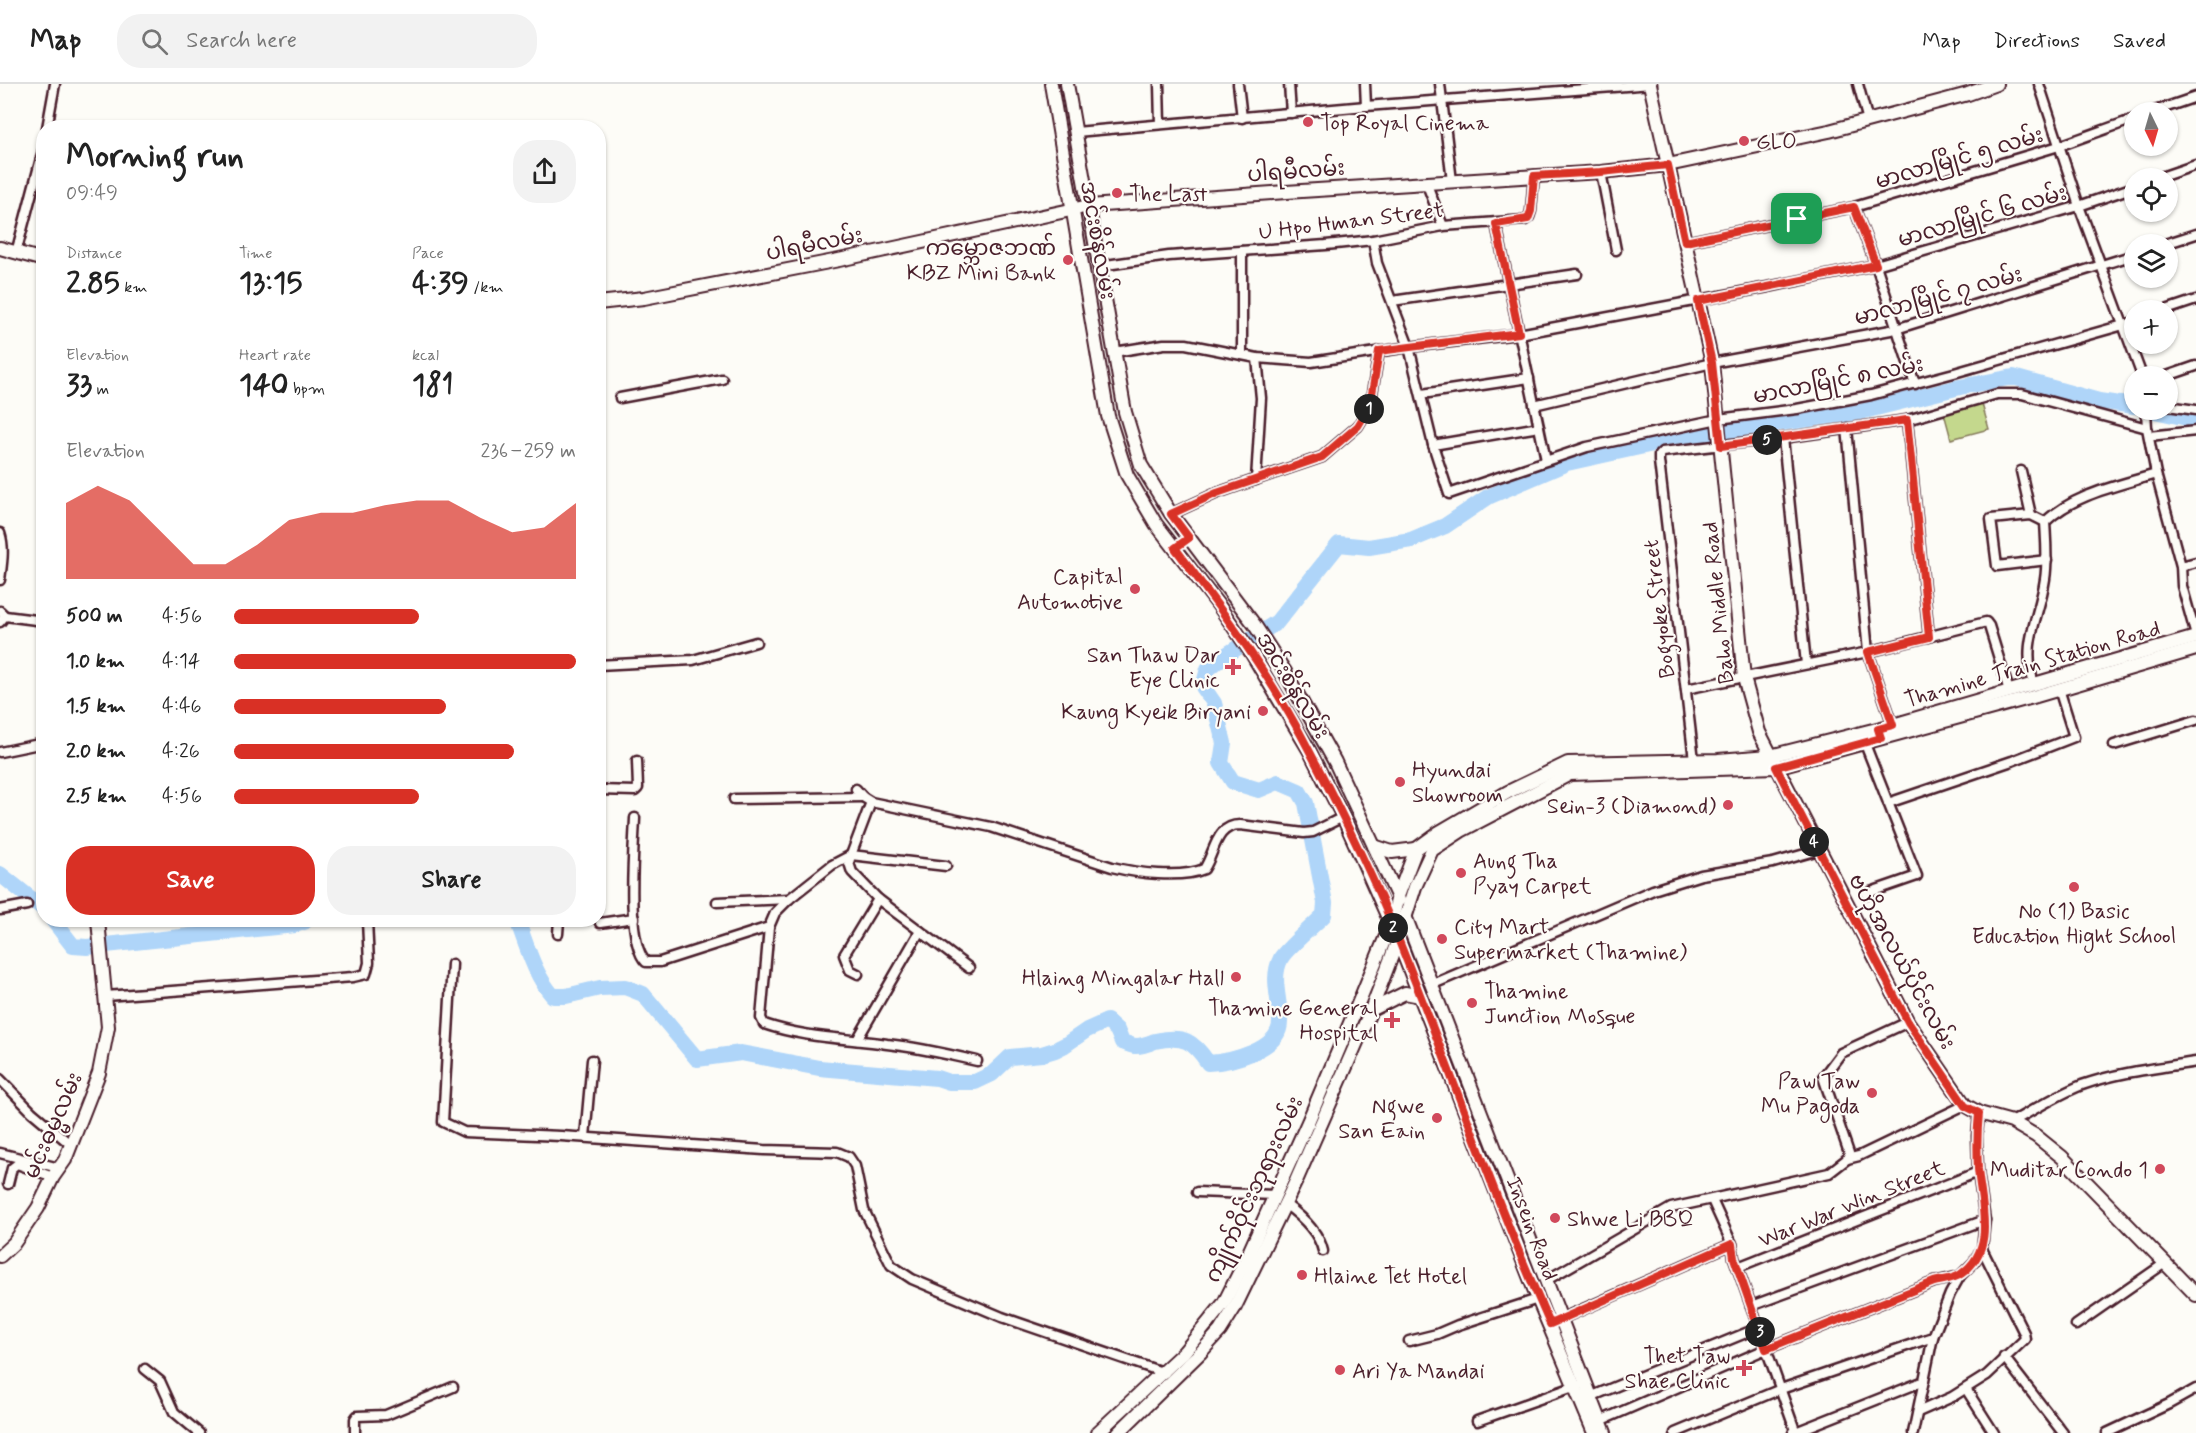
<!DOCTYPE html>
<html lang="en">
<head>
<meta charset="utf-8">
<style>
  body { margin:0; font-family:Mynerve,"Noto Sans Myanmar",sans-serif; background:#f2f2f2; color:#222; height:100vh; display:flex; flex-direction:column; font-size:22px; white-space:nowrap }
  * { box-sizing:border-box; margin:0 }
  p { font-size:20px; color:#767676 }
  .icon { flex:none; width:33px; height:33px; fill:none; stroke:currentColor; stroke-width:2; stroke-linecap:round; stroke-linejoin:round }
  .map { position:relative; flex:1; overflow:hidden }
  .side { position:absolute; left:36px; top:36px; width:570px; height:807px; display:flex; flex-direction:column; background:#fff; border-radius:24px; box-shadow:0 2px 4px #0004 }
  .side>* { flex:none }
  .needle { width:39px; rotate:175deg }
  .fabs { position:absolute; left:2124px; top:18px; display:grid; gap:12px }
  .fabs a { display:grid; place-items:center; width:54px; height:54px; border-radius:50%; background:#fff; box-shadow:0 2px 4px #0004; font-size:30px }
  .pin { position:absolute; display:grid; place-items:center; width:51px; height:51px; color:#fff; margin:-26px; border-radius:12px; box-shadow:0 3px 9px #0006 }
  .km { position:absolute; width:30px; height:30px; margin:-15px; border-radius:50%; background:#222; color:#fff; font-size:16px; line-height:30px; text-align:center }
  .round { display:grid; place-items:center; flex:none; width:63px; height:63px; border-radius:24px; background:#f2f2f2 }
  .headline { display:flex; align-items:center; justify-content:space-between; height:102px; padding:0 30px }
  h1 { font-size:33px; font-weight:700; line-height:45px }
  .stats { display:grid; grid-template-columns:repeat(3,1fr); gap:9px; height:102px; padding:6px 30px }
  .stats div { display:grid; align-content:center }
  .stats b { font-size:30px; font-weight:700 }
  .stats small { font-size:16px; font-weight:400 }
  .stats p { font-size:16px }
  .chart { height:168px; padding:12px 30px }
  .chart p { display:flex; justify-content:space-between }
  .chart svg { width:100%; height:108px; margin-top:6px; fill:#d93025; opacity:.7 }
  .primary-button { display:flex; gap:12px; margin-top:auto; padding:12px 30px }
  .primary-button a { flex:1; height:69px; border-radius:24px; background:#d93025; color:#fff; font-size:24px; font-weight:700; line-height:69px; text-align:center }
  .primary-button a+a { background:#f2f2f2; color:#222 }
  ul { padding:0 30px; list-style:none; font-size:20px }
  li { display:grid; grid-template-columns:96px 72px 1fr; align-items:center; height:45px }
  li i { height:15px; border-radius:8px; background:#d93025 }
  header { display:flex; align-items:center; gap:36px; box-sizing:border-box; height:84px; padding:0 30px; background:#fff; border-bottom:2px solid #e0e0e0 }
  header strong { font-size:28px }
  nav { display:flex; gap:33px; margin-inline-start:auto; font-size:21px }
  .search { width:420px; height:54px; background:#f2f2f2; display:flex; align-items:center; gap:15px; box-sizing:border-box; padding:0 21px; border-radius:24px; color:#767676; font-size:22px }
  .map>svg:first-child { display:block }
  .garden { fill:#c4d88d; stroke:#877c5c; stroke-width:1.5 }
  .lines { fill:none; stroke-linecap:round; stroke-linejoin:round }
  .river { stroke:#afd5f9; stroke-width:16 }
  .street-casing { stroke:#4a1f2b; stroke-width:13 }
  .secondary-casing { stroke:#4a1f2b; stroke-width:16 }
  .primary-casing { stroke:#4a1f2b; stroke-width:16 }
  .street { stroke:#fdfcf7; stroke-width:8 }
  .secondary { stroke:#fdfcf7; stroke-width:12 }
  .primary { stroke:#fdfcf7; stroke-width:12 }
  .route-casing { stroke:#fff; stroke-width:12 }
  .route { stroke:#d93025; stroke-width:8 }
  .poi-dot { fill:#d1495b; stroke:#fdfcf7; stroke-width:2 }
  .labels { text-anchor:middle; stroke-width:4.5; stroke-linejoin:round; paint-order:stroke }
  .poi-label { font-size:22px; fill:#4a1f2b; stroke:#fdfcf7; text-anchor:end }
  .street-label { font-size:22px; fill:#4a1f2b; stroke:#fdfcf7 }
</style>
</head>
<body>
<header>
<strong>Map</strong>
<div class="search"><svg class="icon" aria-label="search" viewBox="0 0 24 24"><circle cx="10" cy="10" r="6"/><path d="M15 15l6 6"/></svg>Search here</div>
<nav><a>Map</a><a>Directions</a><a>Saved</a></nav>
</header>
<div class="map">
<svg width="2196" height="1349" viewBox="0 0 2196 1349">
  <rect width="100%" height="100%" fill="#fdfcf7"/>
  <filter id="ink" filterUnits="userSpaceOnUse"><feTurbulence type="fractalNoise" baseFrequency=".0167" numOctaves="2"/><feDisplacementMap in="SourceGraphic" scale="12" xChannelSelector="R" yChannelSelector="G"/><feConvolveMatrix kernelMatrix="1 2 1 2 8 2 1 2 1" color-interpolation-filters="sRGB"/></filter>
  <g filter="url(#ink)">
    <path class="garden" d="M1982 320 1989 345 1951 355 1944 329Z"/>
    <g class="lines">
      <g class="river">
        <path d="M2150 326 2196 336"/>
        <path d="M0 790 44 825"/>
        <path d="M53 836 73 862 87 863 295 841 304 838 306 836"/>
        <path d="M517 836C527 862 534 890 553 912H566L600 904 625 903 643 910 697 975 741 969 819 984 937 994 949 998H975L992 990 1010 973 1042 970 1055 966 1065 961 1087 946 1107 937 1117 946 1122 958C1126 959 1132 962 1136 962 1142 962 1150 959 1155 957 1183 951 1193 956 1208 979 1230 978 1280 966 1280 938 1281 917 1270 895 1281 874 1286 865 1315 840 1324 831L1325 819 1306 719 1299 707 1278 698 1259 706 1233 698 1221 679 1224 659 1214 619 1203 603 1208 585 1220 575 1277 538 1339 460 1369 463 1411 456 1445 442 1488 413 1567 379 1694 351 1860 328 1960 303 2013 293 2099 317 2134 322"/>
      </g>
      <g class="street-casing">
        <g id="street">
          <path d="M1159 0 1160 40"/>
          <path d="M1238 0 1242 34"/>
          <path d="M1289 0 1291 29"/>
          <path d="M1365 0 1366 22"/>
          <path d="M1440 0 1452 97"/>
          <path d="M1858 0 1868 37"/>
          <path d="M2039 0 2079 122 2142 292"/>
          <path d="M2152 28 2196 13"/>
          <path d="M47 44 55 0"/>
          <path d="M1076 48 1366 22 1652 0"/>
          <path d="M1601 88 1616 166"/>
          <path d="M2158 94 2196 81"/>
          <path d="M1426 98 1443 142"/>
          <path d="M1854 123 1876 181 1915 300"/>
          <path d="M1496 140 1546 376"/>
          <path d="M1373 156 1377 179 1409 263 1433 361 1449 410 1587 363 1718 335 1797 325 1871 311 1954 289 2134 238"/>
          <path d="M1685 158 1854 123 2059 62 2134 35"/>
          <path d="M2165 160 2196 150"/>
          <path d="M16 169 44 63"/>
          <path d="M1099 182 1169 172 1326 161 1373 156 1443 142 1525 136 1529 133 1531 127 1534 91"/>
          <path d="M1392 217 1577 190"/>
          <path d="M2166 226 2196 216"/>
          <path d="M1114 268 1164 260H1186L1257 274 1311 278 1409 263 1519 250 1768 203 1876 181 2079 122 2134 103"/>
          <path d="M1242 271V167"/>
          <path d="M2167 292 2196 282"/>
          <path d="M1422 310 1529 294"/>
          <path d="M620 314 722 295"/>
          <path d="M1534 321 1712 279 1896 245 2134 171"/>
          <path d="M2168 322 2196 326"/>
          <path d="M2146 326 2147 344 2156 390 2181 482 2182 502 2196 552"/>
          <path d="M1907 336 1929 553"/>
          <path d="M1847 344 1868 568 1893 641"/>
          <path d="M2149 352 2196 347"/>
          <path d="M1783 354 1806 580"/>
          <path d="M1433 361 1539 343"/>
          <path d="M2021 387 2031 431"/>
          <path d="M1256 396 1261 314 1257 274"/>
          <path d="M1171 430 1217 409 1322 373 1358 342 1370 322 1379 267"/>
          <path d="M2045 438 2031 431 1991 435 1997 482 2047 476"/>
          <path d="M2045 438C2074 410 2118 402 2156 390"/>
          <path d="M0 449C5 464 2 480 0 496"/>
          <path d="M2181 482 2196 478"/>
          <path d="M0 527 5 532 0 538"/>
          <path d="M5 532 44 537"/>
          <path d="M598 581 693 576 756 558"/>
          <path d="M2034 600C2021 558 2039 535 2045 495 2048 476 2046 457 2045 438"/>
          <path d="M1686 605 1868 568 1986 538 1989 542 2009 607"/>
          <path d="M2114 661 2196 636"/>
          <path d="M0 668 44 659"/>
          <path d="M1694 676 1659 377V371L1662 368 1783 354 1907 336 1997 310H2022L2147 344"/>
          <path d="M856 705 863 713 871 718 991 743 1112 783C1136 789 1181 795 1204 785 1215 769 1215 741 1240 741L1304 749 1313 748 1343 733"/>
          <path d="M598 706 635 707 638 704 637 677"/>
          <path d="M734 715 863 713"/>
          <path d="M871 718 851 771 849 779 852 788 878 815 969 884"/>
          <path d="M1888 719 2012 677 2074 653 2059 605"/>
          <path d="M635 734C634 764 625 858 646 878H660L769 843"/>
          <path d="M946 782 851 771 832 781 789 815 775 829 769 843 761 934 764 940C805 954 845 954 887 960 917 963 947 970 977 977"/>
          <path d="M1865 810 1917 792 1865 660"/>
          <path d="M717 818 789 815"/>
          <path d="M0 826 27 821"/>
          <path d="M600 839 634 834"/>
          <path d="M558 850 559 836"/>
          <path d="M452 880 443 1038 464 1048 561 1052 764 1066 837 1068 849 1073 855 1082 864 1126 891 1181 912 1195 1002 1233 1165 1289"/>
          <path d="M858 890 850 886 844 871 878 815"/>
          <path d="M1431 901 1653 806 1701 791 1773 779 1819 766"/>
          <path d="M106 912 353 893 366 890 369 879 367 836"/>
          <path d="M857 956 920 847"/>
          <path d="M0 995 32 1028 70 1060"/>
          <path d="M2012 1038C2035 1025 2057 1011 2082 1001 2119 988 2158 984 2196 978"/>
          <path d="M585 1053 592 976"/>
          <path d="M0 1069 59 1084"/>
          <path d="M1847 1075 1859 1072 1965 1021"/>
          <path d="M8 1100 12 1084 17 1080 53 1093"/>
          <path d="M1197 1108 1275 1111"/>
          <path d="M1712 1116 1732 1160 1734 1174 1796 1349"/>
          <path d="M1285 1120C1300 1131 1319 1148 1323 1167"/>
          <path d="M1738 1183 1978 1088"/>
          <path d="M1545 1197 1671 1124 1829 1089 1847 1075 1849 1069 1823 993 1841 969 1908 938"/>
          <path d="M1751 1222 1985 1136"/>
          <path d="M1556 1237 1732 1160"/>
          <path d="M2076 1241 2165 1179"/>
          <path d="M1409 1257 1437 1250 1458 1241 1538 1215"/>
          <path d="M2004 1273 2063 1349"/>
          <path d="M145 1285 160 1297 174 1328 199 1349"/>
          <path d="M1966 1305 1994 1349"/>
          <path d="M1590 1313 1758 1244"/>
          <path d="M1918 1328 1952 1313 1987 1291 2025 1255 2024 1249 1982 1165"/>
          <path d="M1477 1337 1579 1301"/>
          <path d="M1600 1337 1766 1265 1934 1198 1960 1192"/>
          <path d="M355 1349V1335L357 1332 386 1331 453 1303"/>
          <path d="M1675 1349 1781 1305 1933 1253"/>
          <path d="M1793 1349 1924 1297"/>
          <path d="M1913 1349 1933 1253 1950 1210 1960 1192 1974 1178 1982 1165 1985 1136 1978 1088 1977 1052 1979 1029"/>
          <path d="M2107 1349 2169 1320 2196 1305"/>
        </g>
      </g>
      <g class="secondary-casing">
        <g id="secondary">
          <path d="M1650 0 1712 279 1744 594 1759 648 1908 938 1965 1021 1979 1029 2012 1038 2036 1052 2062 1073 2196 1211"/>
          <path d="M0 1172 14 1159 38 1124 53 1093 65 1076 99 989 108 943 98 836"/>
        </g>
      </g>
      <g class="primary-casing">
        <g id="primary">
          <path d="M1051 0 1108 332 1127 391 1156 440 1219 522 1252 570 1309 666 1343 733 1398 856 1538 1215 1594 1349"/>
          <path d="M1067 0 1125 328 1141 381 1171 430 1254 540 1284 586 1335 678 1399 816"/>
          <path d="M0 164 44 176"/>
          <path d="M598 219 644 214 839 176 1089 122 1286 108 1601 88 1668 81 1829 47 1968 10 1996 0"/>
          <path d="M1374 762 1392 768 1416 765"/>
          <path d="M1405 832 1605 1349"/>
          <path d="M1371 926 1405 909 1420 912"/>
          <path d="M1097 1349 1184 1268 1224 1219 1247 1173 1308 1038 1358 920 1391 840 1398 812 1416 765 1438 749 1508 708 1568 679 1718 676 1770 672 1893 641 2196 553"/>
          <path d="M1118 1349 1201 1268 1220 1247 1235 1223 1296 1097 1371 926 1398 856 1415 803 1432 766 1461 747 1570 690 1776 683 2033 613 2196 565"/>
        </g>
      </g>
      <use href="#street" class="street"/>
      <use href="#secondary" class="secondary"/>
      <use href="#primary" class="primary"/>
    </g>
  </g>
  <g class="lines" filter="url(#ink)">
    <g class="route-casing">
      <path id="route" d="M1668 81 1685 158 1854 123 1876 181 1698 217 1712 279 1721 362 1907 336 1929 553 1868 568 1893 641 1878 645 1881 654 1776 683 1908 938 1965 1022 1979 1029C1977 1048 1977 1066 1978 1085 1981 1121 1997 1165 1961 1190 1955 1195 1942 1196 1934 1198L1766 1265 1734 1174 1732 1160 1550 1240C1494 1115 1450 984 1399 857 1373 792 1342 729 1310 668 1273 595 1224 529 1175 464L1189 454 1171 430 1217 409 1322 373 1358 342 1370 322 1379 267 1519 249 1496 140 1528 135 1531 127 1534 92 1601 88Z"/>
    </g>
    <use href="#route" class="route"/>
  </g>
  <g class="poi-dot">
    <circle cx="1308" cy="38" r="6"/>
    <circle cx="1744" cy="57" r="6"/>
    <circle cx="1117" cy="109" r="6"/>
    <circle cx="1068" cy="176" r="6"/>
    <circle cx="1135" cy="505" r="6"/>
    <path d="M1230 574h6v6h6v6h-6v6h-6v-6h-6v-6h6z"/>
    <circle cx="1263" cy="627" r="6"/>
    <circle cx="1400" cy="698" r="6"/>
    <circle cx="1728" cy="721" r="6"/>
    <circle cx="1461" cy="789" r="6"/>
    <circle cx="2074" cy="803" r="6"/>
    <circle cx="1442" cy="855" r="6"/>
    <circle cx="1236" cy="893" r="6"/>
    <circle cx="1472" cy="919" r="6"/>
    <path d="M1389 927h6v6h6v6h-6v6h-6v-6h-6v-6h6z"/>
    <circle cx="1872" cy="1009" r="6"/>
    <circle cx="1437" cy="1034" r="6"/>
    <circle cx="2160" cy="1085" r="6"/>
    <circle cx="1555" cy="1134" r="6"/>
    <circle cx="1302" cy="1191" r="6"/>
    <path d="M1741 1275h6v6h6v6h-6v6h-6v-6h-6v-6h6z"/>
    <circle cx="1340" cy="1286" r="6"/>
  </g>
  <g class="labels">
    <g class="poi-label">
      <text x="1320" y="46" text-anchor="start">Top Royal Cinema</text>
      <text x="1756" y="65" text-anchor="start">GLO</text>
      <text x="1129" y="117" text-anchor="start">The Last</text>
      <text x="1056" y="171">ကမ္ဘောဇဘဏ်<tspan x="1056" dy="25">KBZ Mini Bank</tspan></text>
      <text x="1123" y="500">Capital<tspan x="1123" dy="25">Automotive</tspan></text>
      <text x="1220" y="578">San Thaw Dar<tspan x="1220" dy="25">Eye Clinic</tspan></text>
      <text x="1251" y="635">Kaung Kyeik Biryani</text>
      <text x="1412" y="693" text-anchor="start">Hyundai<tspan x="1412" dy="25">Showroom</tspan></text>
      <text x="1716" y="729">Sein-3 (Diamond)</text>
      <text x="1473" y="784" text-anchor="start">Aung Tha<tspan x="1473" dy="25">Pyay Carpet</tspan></text>
      <text x="2074" y="834" text-anchor="middle">No (1) Basic<tspan x="2074" dy="25">Education Hight School</tspan></text>
      <text x="1454" y="850" text-anchor="start">City Mart<tspan x="1454" dy="25">Supermarket (Thamine)</tspan></text>
      <text x="1224" y="901">Hlaing Mingalar Hall</text>
      <text x="1484" y="914" text-anchor="start">Thamine<tspan x="1484" dy="25">Junction Mosque</tspan></text>
      <text x="1378" y="931">Thamine General<tspan x="1378" dy="25">Hospital</tspan></text>
      <text x="1860" y="1004">Paw Taw<tspan x="1860" dy="25">Mu Pagoda</tspan></text>
      <text x="1425" y="1029">Ngwe<tspan x="1425" dy="25">San Eain</tspan></text>
      <text x="2148" y="1093">Muditar Condo 1</text>
      <text x="1567" y="1142" text-anchor="start">Shwe Li BBQ</text>
      <text x="1314" y="1199" text-anchor="start">Hlaine Tet Hotel</text>
      <text x="1730" y="1279">Thet Taw<tspan x="1730" dy="25">Shae Clinic</tspan></text>
      <text x="1352" y="1294" text-anchor="start">Ari Ya Mandai</text>
    </g>
    <g class="street-label">
      <text transform="translate(1959 73) rotate(-16)" y="8">မာလာမြိုင် ၅ လမ်း</text>
      <text transform="translate(1296 86) rotate(-4)" y="8">ပါရမီလမ်း</text>
      <text transform="translate(1982 131) rotate(-16)" y="8">မာလာမြိုင် ၆ လမ်း</text>
      <text transform="translate(1351 136) rotate(-7)" y="8">U Hpo Hman Street</text>
      <text transform="translate(1099 156) rotate(80)" y="8">အင်းစိန်လမ်း</text>
      <text transform="translate(814 159) rotate(-11)" y="8">ပါရမီလမ်း</text>
      <text transform="translate(1938 211) rotate(-15)" y="8">မာလာမြိုင် ၇ လမ်း</text>
      <text transform="translate(1838 295) rotate(-11)" y="8">မာလာမြိုင် ၈ လမ်း</text>
      <text transform="translate(1717 519) rotate(-96)" y="8">Baho Middle Road</text>
      <text transform="translate(1658 525) rotate(-97)" y="8">Bogyoke Street</text>
      <text transform="translate(2032 579) rotate(-16)" y="8">Thamine Train Station Road</text>
      <text transform="translate(1294 601) rotate(59)" y="8">အင်းစိန်လမ်း</text>
      <text transform="translate(1903 877) rotate(61)" y="8">ဗဟိုအလယ်ပိုင်းလမ်း</text>
      <text transform="translate(52 1041) rotate(-66)" y="8">မင်းဓမ္မလမ်း</text>
      <text transform="translate(1253 1105) rotate(-65)" y="8">ကျိုက်ဝိုင်းဘုရားလမ်း</text>
      <text transform="translate(1851 1119) rotate(-22)" y="8">War War Win Street</text>
      <text transform="translate(1533 1144) rotate(69)" y="8">Insein Road</text>
    </g>
  </g>
</svg>
<div class="fabs">
<a><svg class="needle" viewBox="-14 -14 28 28"><path d="M0-13l5 13h-10z" fill="#e53935"/><path d="M0 13l5-13h-10z" fill="#767676"/></svg></a>
<a><svg class="icon" aria-label="locate" viewBox="0 0 24 24"><circle cx="12" cy="12" r="6"/><path d="M12 2v4M12 18v4M2 12h4M18 12h4"/></svg></a>
<a><svg class="icon" aria-label="layers" viewBox="0 0 24 24"><path d="M12 4l9 5-9 5-9-5zM3 14l9 5 9-5"/></svg></a>
<a>+</a>
<a>−</a>
</div>
<div class="pin" style="left:1797px;top:135px;background:#1e9e55"><svg class="icon" aria-label="arrive" viewBox="0 0 24 24"><path d="M6 21V4h12l-3 4 3 4H6"/></svg></div>
<b class="km" style="left:1369px;top:325px">1</b>
<b class="km" style="left:1393px;top:844px">2</b>
<b class="km" style="left:1760px;top:1248px">3</b>
<b class="km" style="left:1814px;top:758px">4</b>
<b class="km" style="left:1767px;top:356px">5</b>
<section class="side">
<div class="headline"><div><h1>Morning run</h1><p>09:49</p></div><a class="round"><svg class="icon" aria-label="share" viewBox="0 0 24 24"><path d="M12 15V3M7 8l5-5 5 5M5 13v7h14v-7"/></svg></a></div>
<div class="stats">
<div><p>Distance</p><b>2.85<small> km</small></b></div>
<div><p>Time</p><b>13:15</b></div>
<div><p>Pace</p><b>4:39<small> /km</small></b></div>
</div>
<div class="stats">
<div><p>Elevation</p><b>33<small> m</small></b></div>
<div><p>Heart rate</p><b>140<small> bpm</small></b></div>
<div><p>kcal</p><b>181</b></div>
</div>
<div class="chart"><p><span>Elevation</span>236–259 m</p>
<svg viewBox="0 0 160 44" preserveAspectRatio="none"><path d="M0 44V13L10 6L20 12L30 25L40 38L50 38L60 30L70 20L80 17L90 17L100 14L110 12L120 12L130 19L140 25L150 23L160 13V44z"/></svg>
</div>
<ul>
<li><b>500 m</b>4:56<i style="width:54%"></i></li>
<li><b>1.0 km</b>4:14<i style="width:100%"></i></li>
<li><b>1.5 km</b>4:46<i style="width:62%"></i></li>
<li><b>2.0 km</b>4:26<i style="width:82%"></i></li>
<li><b>2.5 km</b>4:56<i style="width:54%"></i></li>
</ul>
<div class="primary-button"><a>Save</a><a>Share</a></div>
</section>
</div>
</body>
</html>
